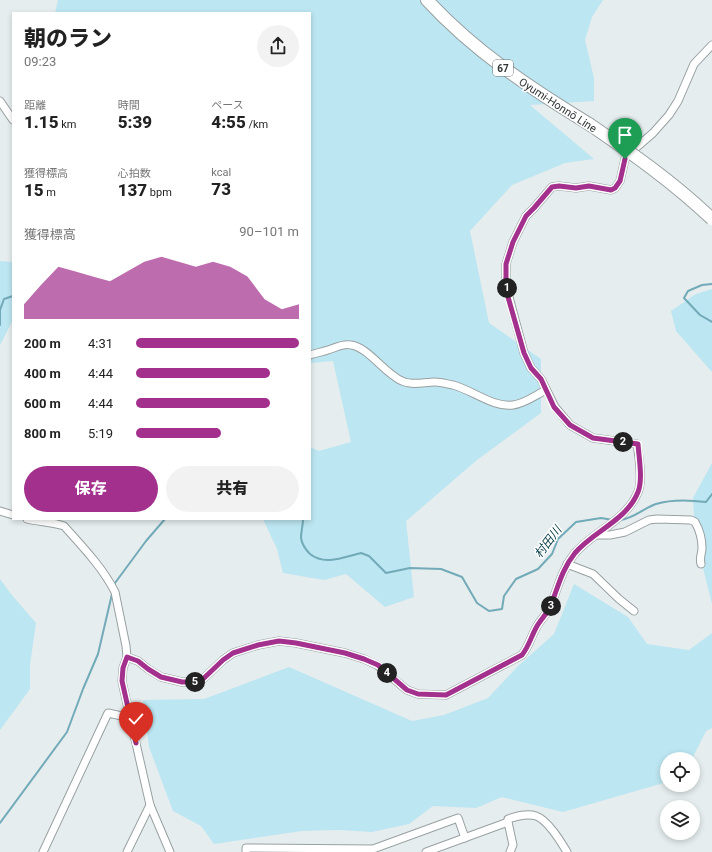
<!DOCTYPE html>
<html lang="ja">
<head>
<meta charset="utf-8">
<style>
  body { margin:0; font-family:Roboto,"Noto Sans JP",sans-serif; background:#f2f2f2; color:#222; height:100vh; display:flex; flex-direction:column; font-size:15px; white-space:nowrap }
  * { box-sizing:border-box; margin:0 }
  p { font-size:13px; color:#767676 }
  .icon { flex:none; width:22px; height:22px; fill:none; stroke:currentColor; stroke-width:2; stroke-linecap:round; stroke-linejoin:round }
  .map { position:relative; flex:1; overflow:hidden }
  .sheet { position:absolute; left:12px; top:12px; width:299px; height:508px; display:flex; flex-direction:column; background:#fff; border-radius:0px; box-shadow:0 2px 6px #0003 }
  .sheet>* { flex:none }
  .fabs { position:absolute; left:660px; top:752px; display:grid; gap:8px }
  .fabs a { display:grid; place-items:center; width:40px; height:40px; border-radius:50%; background:#fff; box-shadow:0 2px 6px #0003; font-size:20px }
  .pin { position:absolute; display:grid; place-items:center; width:34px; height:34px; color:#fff; margin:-41px -17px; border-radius:50% 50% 50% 0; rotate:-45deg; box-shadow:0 0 4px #0007 }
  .pin .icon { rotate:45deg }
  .km { position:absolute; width:20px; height:20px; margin:-10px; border-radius:50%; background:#222; color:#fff; font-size:11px; line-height:20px; text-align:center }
  .round { display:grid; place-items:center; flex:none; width:42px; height:42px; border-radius:21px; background:#f2f2f2 }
  .head { display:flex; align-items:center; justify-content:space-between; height:68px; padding:0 12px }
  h1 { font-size:22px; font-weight:800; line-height:30px }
  .figures { display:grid; grid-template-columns:repeat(3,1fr); gap:6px; height:68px; padding:4px 12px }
  .figures div { display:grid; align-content:center }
  .figures b { font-size:17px; font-weight:800 }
  .figures small { font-size:11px; font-weight:400 }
  .figures p { font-size:11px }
  .chart { height:112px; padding:8px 12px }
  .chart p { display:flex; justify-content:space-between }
  .chart svg { width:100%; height:72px; margin-top:4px; fill:#a2308c; opacity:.7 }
  .primary-button { display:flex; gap:8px; margin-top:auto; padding:8px 12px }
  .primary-button a { flex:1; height:46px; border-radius:24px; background:#a2308c; color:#fff; font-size:16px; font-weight:800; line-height:46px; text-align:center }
  .primary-button a+a { background:#f2f2f2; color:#222 }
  ul { padding:0 12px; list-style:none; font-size:13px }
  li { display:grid; grid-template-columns:64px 48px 1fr; align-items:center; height:30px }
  li i { height:10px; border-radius:5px; background:#a2308c }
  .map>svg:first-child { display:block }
  .green { fill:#bce6f1 }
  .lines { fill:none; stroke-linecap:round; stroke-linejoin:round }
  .stream { stroke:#72aab8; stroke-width:2 }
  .street-casing { stroke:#98a0a2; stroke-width:9 }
  .primary-casing { stroke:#98a0a2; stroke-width:14 }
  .street { stroke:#fff; stroke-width:7 }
  .primary { stroke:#fff; stroke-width:12 }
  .primary-bridge-casing { stroke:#98a0a2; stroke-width:14; stroke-linecap:butt }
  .primary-bridge { stroke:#fff; stroke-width:12 }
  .route-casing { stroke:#fff; stroke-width:8 }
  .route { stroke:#a2308c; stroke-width:5 }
  .labels { text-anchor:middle; stroke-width:3; stroke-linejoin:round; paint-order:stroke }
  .shield { fill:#fff; stroke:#6f7172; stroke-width:1 }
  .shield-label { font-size:10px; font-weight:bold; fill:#313435 }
  .street-label { font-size:11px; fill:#313435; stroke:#fff }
  .water-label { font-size:12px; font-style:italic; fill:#043b45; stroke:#fff }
</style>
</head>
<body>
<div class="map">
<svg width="712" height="852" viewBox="0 0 712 852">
  <rect width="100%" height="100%" fill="#e5edef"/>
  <g class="green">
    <path d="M58 0H603L592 17 585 40 594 78V101L530 105 594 159 565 163 512 185 470 231 489 323 541 359V413L477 460 406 521 414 597 385 607 346 574 324 580 283 573 277 549 263 519H310V447L319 451 351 442 333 361 310 363V13H55Z"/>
    <path d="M0 261 13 262V320L0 345Z"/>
    <path d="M712 289V372L676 331 671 311 696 294Z"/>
    <path d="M712 463V604L703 568 705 559 695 532 693 498Z"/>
    <path d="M0 579 11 594 36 623 30 665V689L0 730Z"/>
    <path d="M574 584 628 617 647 644 689 650 712 633V728L706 731 692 759H667V782L563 812 502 797 476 808 433 806 409 824 372 832 338 830 302 831 214 844 201 826 173 811 149 747 143 700 204 699 289 667 412 721 444 715 488 698 518 666 554 634Z"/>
  </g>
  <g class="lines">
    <g class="stream">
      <path d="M712 284 702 285 688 291 684 298 700 315 712 322"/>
      <path d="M0 325V310L4 299 13 296"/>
      <path d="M303 519C303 525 301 532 301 538 302 544 305 549 310 554 325 566 344 557 361 553L369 556 386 573 410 568 441 569 462 577 477 603 489 611 502 609 504 596 516 579 538 569 552 554 558 539 576 522 601 518 613 520"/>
      <path d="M620 520C633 519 644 508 656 504 672 499 690 500 706 502L712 494"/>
      <path d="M114 586 115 583 146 541 165 519"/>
      <path d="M0 823 67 732 83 689 98 654 112 594"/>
    </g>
    <g class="street-casing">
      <g id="street">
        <path d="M0 101 13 120"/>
        <path d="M310 355C316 353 322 352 328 350 335 348 343 343 351 345 368 347 385 374 402 381 413 386 424 382 435 382 441 382 447 384 453 385 472 390 494 408 513 405 524 404 536 395 546 390"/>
        <path d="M0 511 13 515"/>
        <path d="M27 519C39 522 52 522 64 526 82 546 103 568 115 592L126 646 127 657 123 668 122 681 125 695 150 805 170 852"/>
        <path d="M597 535H610L625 532 649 520 657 519 691 520 695 522C699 529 702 539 702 548 702 554 699 558 701 564"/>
        <path d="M567 564 593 574 619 599 634 611"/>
        <path d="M127 657 138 661 148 669 161 677 182 682H196L203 679 223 660 233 653 258 645 279 641 296 643 345 653 364 659 377 665 407 690 418 694 446 695 522 655C529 646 531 637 536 628 540 620 548 613 551 605 558 587 562 569 575 553 594 531 627 520 638 492 643 480 639 457 637 444L593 438 570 425 555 407 541 379 531 368 524 353 509 297 506 280V264L513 242 526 216 534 208 552 187 559 186 576 188 589 186 611 190 615 188 620 181 625 159 631 152 653 133 669 115 678 101 694 64 712 45"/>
        <path d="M508 822V819C517 816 527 813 536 816 548 820 561 842 567 852"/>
        <path d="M43 852 108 713 131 718"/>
        <path d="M127 852 150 805"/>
        <path d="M246 852V848L373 849 458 818 465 838"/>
        <path d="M426 852 508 822 513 845 510 852"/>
      </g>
    </g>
    <g class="primary-casing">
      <path id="primary" d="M427 0C474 51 530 88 589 124"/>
    </g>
    <use href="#street" class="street"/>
    <use href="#primary" class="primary"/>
    <g class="primary-bridge-casing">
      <path id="primary-bridge" d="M589 124C633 154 673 182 712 219"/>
    </g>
    <use href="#primary-bridge" class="primary-bridge"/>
  </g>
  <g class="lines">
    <g class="route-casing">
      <path id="route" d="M136 743 122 681 123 668 127 657 138 661 148 669 161 677 182 682H196L203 679 223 660 233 653 258 645 279 641 296 643 345 653 364 659 378 665 407 690 418 694 446 695 522 655C529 646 531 637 536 628 540 620 548 613 551 605 558 587 562 569 575 553 594 531 627 520 638 492 643 480 639 458 638 444L593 438 570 425 554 407 541 379 531 368 524 353 508 297 506 280V264L513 242 526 216 534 208 552 187 559 186 576 188 589 186 611 190 615 188 620 181 625 159"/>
    </g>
    <use href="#route" class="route"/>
  </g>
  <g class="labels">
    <rect class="shield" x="493" y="60" width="20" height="16" rx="3"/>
    <g class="shield-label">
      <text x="503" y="72">67</text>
    </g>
    <g class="street-label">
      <text transform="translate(558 105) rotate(33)" y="4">Oyumi-Honnō Line</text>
    </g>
    <g class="water-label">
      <text transform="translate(548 542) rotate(-53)" y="4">村田川</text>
    </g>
  </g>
</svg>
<div class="fabs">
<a><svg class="icon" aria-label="locate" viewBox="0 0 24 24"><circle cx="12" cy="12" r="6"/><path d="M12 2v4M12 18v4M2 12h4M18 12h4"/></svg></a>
<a><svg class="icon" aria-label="layers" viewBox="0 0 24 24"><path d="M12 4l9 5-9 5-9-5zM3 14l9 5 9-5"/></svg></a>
</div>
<div class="pin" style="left:625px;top:159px;background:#1e9e55"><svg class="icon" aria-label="arrive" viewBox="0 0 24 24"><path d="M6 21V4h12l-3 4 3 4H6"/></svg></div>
<div class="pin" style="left:136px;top:743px;background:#d93025"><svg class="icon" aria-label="check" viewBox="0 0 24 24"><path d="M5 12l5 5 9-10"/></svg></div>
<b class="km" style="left:507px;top:288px">1</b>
<b class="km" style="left:623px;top:442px">2</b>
<b class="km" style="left:551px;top:606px">3</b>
<b class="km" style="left:387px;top:673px">4</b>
<b class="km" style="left:195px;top:682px">5</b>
<section class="sheet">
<div class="head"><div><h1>朝のラン</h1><p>09:23</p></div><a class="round"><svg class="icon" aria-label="share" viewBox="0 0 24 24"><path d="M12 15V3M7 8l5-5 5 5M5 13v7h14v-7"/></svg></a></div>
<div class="figures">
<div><p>距離</p><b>1.15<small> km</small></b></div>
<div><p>時間</p><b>5:39</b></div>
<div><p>ペース</p><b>4:55<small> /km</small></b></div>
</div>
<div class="figures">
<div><p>獲得標高</p><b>15<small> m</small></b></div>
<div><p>心拍数</p><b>137<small> bpm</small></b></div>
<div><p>kcal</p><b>73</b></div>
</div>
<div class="chart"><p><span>獲得標高</span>90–101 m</p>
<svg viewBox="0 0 160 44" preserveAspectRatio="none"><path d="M0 44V35L10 23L20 12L30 15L40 18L50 21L60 15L70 9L80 6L90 9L100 12L110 9L120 12L130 18L140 32L150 38L160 35V44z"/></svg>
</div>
<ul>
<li><b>200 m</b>4:31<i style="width:100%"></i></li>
<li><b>400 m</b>4:44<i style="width:82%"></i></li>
<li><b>600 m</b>4:44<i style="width:82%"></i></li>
<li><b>800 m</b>5:19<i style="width:52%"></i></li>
</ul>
<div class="primary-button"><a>保存</a><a>共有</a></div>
</section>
</div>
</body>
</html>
